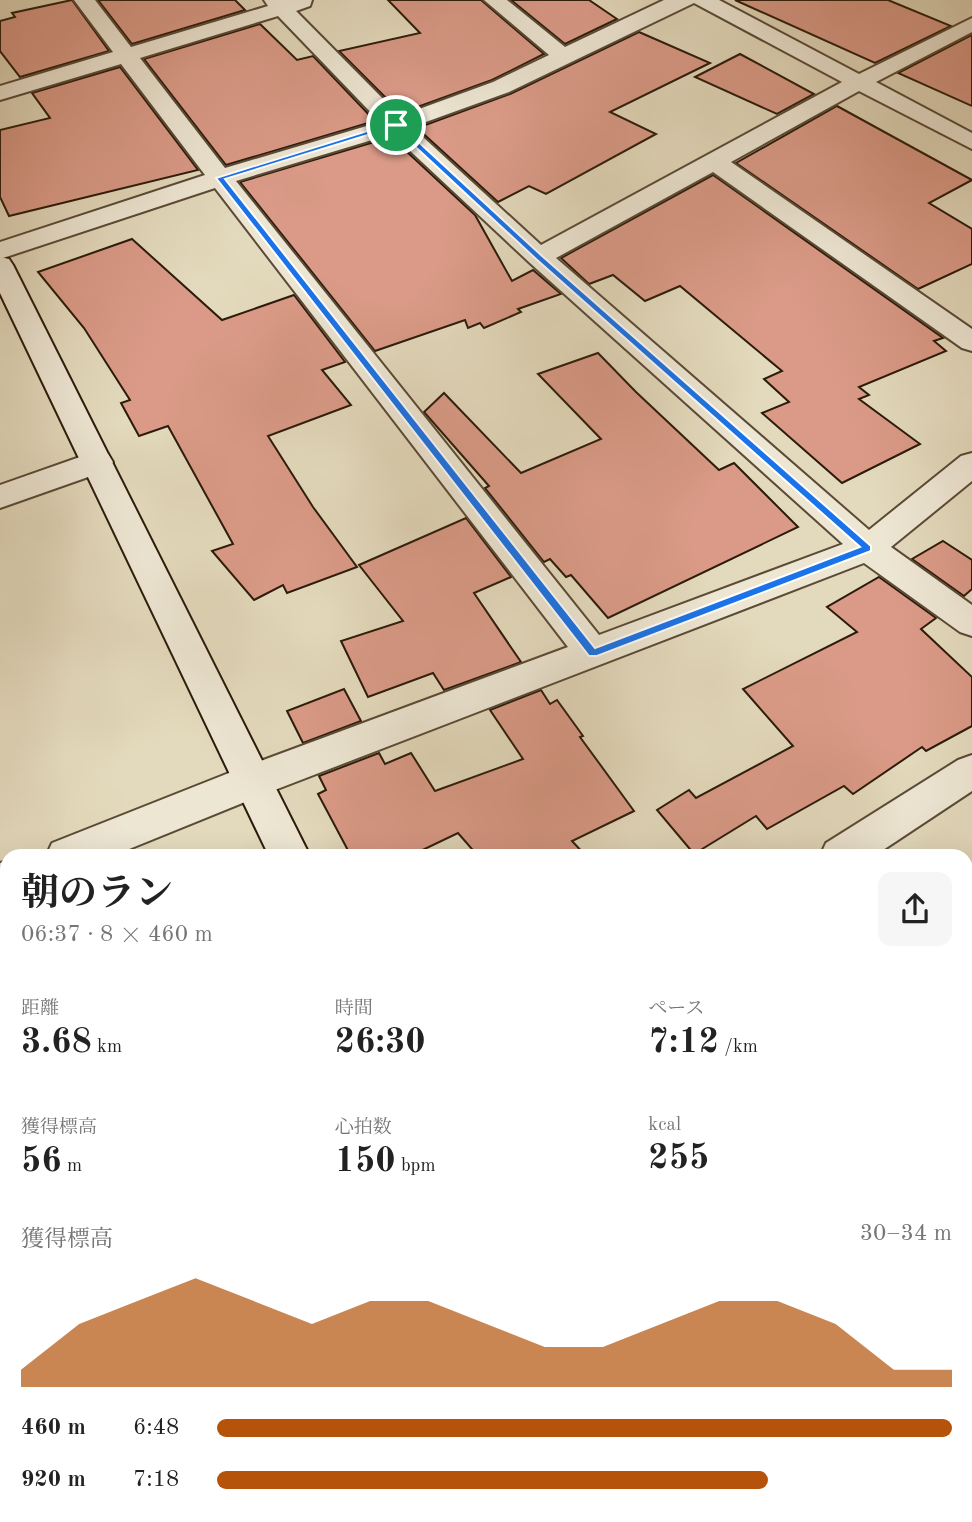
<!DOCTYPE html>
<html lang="ja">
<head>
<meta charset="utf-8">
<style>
  body { margin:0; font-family:"Old Standard TT","Noto Serif JP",serif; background:#f6f6f6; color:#222; height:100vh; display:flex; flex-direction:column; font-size:26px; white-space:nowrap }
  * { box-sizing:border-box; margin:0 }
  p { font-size:23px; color:#767676 }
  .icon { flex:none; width:38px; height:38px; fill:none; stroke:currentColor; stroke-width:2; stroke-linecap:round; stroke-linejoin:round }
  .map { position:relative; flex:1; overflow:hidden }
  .panel { position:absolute; left:0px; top:849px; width:973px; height:674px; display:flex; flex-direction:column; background:#fff; border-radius:21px 21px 0 0; box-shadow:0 7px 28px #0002 }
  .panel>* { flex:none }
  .pin { position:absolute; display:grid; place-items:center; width:60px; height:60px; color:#fff; margin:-30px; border:4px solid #fff; border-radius:50%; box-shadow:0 2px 7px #0007 }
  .round { display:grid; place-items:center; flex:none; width:74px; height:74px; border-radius:14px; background:#f6f6f6 }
  .overview { display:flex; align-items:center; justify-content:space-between; height:119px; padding:0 21px }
  h1 { font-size:38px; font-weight:700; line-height:52px }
  .figures { display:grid; grid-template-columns:repeat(3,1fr); gap:10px; height:119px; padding:7px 21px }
  .figures div { display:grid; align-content:center }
  .figures b { font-size:35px; font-weight:700 }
  .figures small { font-size:19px; font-weight:400 }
  .figures p { font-size:19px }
  .chart { height:196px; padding:14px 21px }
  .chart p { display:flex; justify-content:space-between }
  .chart svg { width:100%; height:126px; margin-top:7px; fill:#b45309; opacity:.7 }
  ul { padding:0 21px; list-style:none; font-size:23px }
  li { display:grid; grid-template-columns:112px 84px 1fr; align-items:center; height:52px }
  li i { height:18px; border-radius:9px; background:#b45309 }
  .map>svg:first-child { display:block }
  .building { fill:#da9a87; stroke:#2c1b0a; stroke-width:2 }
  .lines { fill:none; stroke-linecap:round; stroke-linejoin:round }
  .street-casing { stroke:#5a4a36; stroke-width:4 }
  .secondary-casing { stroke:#2c1b0a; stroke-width:4 }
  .street { fill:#ede6d3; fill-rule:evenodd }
  .secondary { fill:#ede6d3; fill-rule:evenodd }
  .route { fill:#1a73e8; stroke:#fff; stroke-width:2; fill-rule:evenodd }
</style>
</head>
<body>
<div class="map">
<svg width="972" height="1522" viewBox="0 0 972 1522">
  <rect width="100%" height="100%" fill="#e3d9bc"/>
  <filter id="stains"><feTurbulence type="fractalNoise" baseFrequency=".00286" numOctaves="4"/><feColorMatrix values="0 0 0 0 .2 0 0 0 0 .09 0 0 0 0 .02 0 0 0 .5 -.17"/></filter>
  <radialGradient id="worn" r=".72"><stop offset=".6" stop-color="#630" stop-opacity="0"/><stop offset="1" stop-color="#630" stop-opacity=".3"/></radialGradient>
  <g class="building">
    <path d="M72 0 109 51 20 77 0 51V21L15 17 12 13Z"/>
    <path d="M98 0H235L245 10 132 44Z"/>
    <path d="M388 0H481L544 54 492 80 401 113 339 51 420 33Z"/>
    <path d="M511 0H589L617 19 565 44Z"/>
    <path d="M735 0H888L951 26 875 63Z"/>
    <path d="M260 24 297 60 313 56 375 121 226 165 144 59Z"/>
    <path d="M639 32 710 63 610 112 656 134 546 194 529 186 498 202 417 128 510 94Z"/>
    <path d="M972 35V106L898 73Z"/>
    <path d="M740 54 814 94 777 114 695 77Z"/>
    <path d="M120 67 198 170 9 216 0 197V130L50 118 32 93Z"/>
    <path d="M837 106 972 180 929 203 972 229V264L918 289 736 163Z"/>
    <path d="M391 137 475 215 512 281 533 270 561 294 518 309 521 312 484 328 480 323 468 328 465 320 375 351 240 182Z"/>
    <path d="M713 175 943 338 934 341 946 351 859 387 869 395 859 399 920 444 842 483 762 413 789 402 764 379 782 371 680 286 645 301 613 275 589 284 561 258Z"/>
    <path d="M132 239 222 320 294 295 345 362 322 370 351 405 268 436 313 507 357 567 287 593 283 585 254 600 212 551 233 544 168 426 139 436 121 403 130 400 84 328 38 272Z"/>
    <path d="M598 353 636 392 719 470 734 463 798 527 608 618 571 575 566 577 550 559 544 562 485 488 489 486 424 412 444 393 521 473 601 439 538 374Z"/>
    <path d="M466 518 511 577 474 593 521 662 444 690 433 673 368 697 341 641 403 621 359 565Z"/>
    <path d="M943 541 972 560V589L964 596 912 559Z"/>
    <path d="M879 577 936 618 921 629 972 677V726L926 751 922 747 853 794 844 786 767 829 756 816 694 854 657 810 689 790 696 798 793 746 743 689 857 632 827 607Z"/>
    <path d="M344 689 361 721 303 743 287 711Z"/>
    <path d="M541 690 550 704 557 700 583 736 580 737 634 811 572 841 586 856H478L458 833 410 856H351L318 794 326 790 319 776 379 753 385 764 411 753 435 791 523 759 490 710Z"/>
  </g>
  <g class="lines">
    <g class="street-casing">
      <g id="street">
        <path d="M74 0H95L131 47 268 6 264 0H312L310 6 296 11 400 116 493 82 549 55 484 0H507L565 47 664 0H719L859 74 972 18V32L876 82 972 133V149L859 91 731 162 972 329V351L962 348 713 172 556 258 869 530 961 456 972 453V481L891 547 972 605V636L960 632 864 563 267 793 112 856H46L52 843 239 769 568 647 215 188 0 259V242L205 175 121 64 0 100V86L113 52ZM694 3 842 82 541 245 412 127 509 92ZM278 16 380 122 225 168 140 58ZM392 134 530 263 843 544 599 635 236 181Z"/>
        <path d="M97 451 108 454 113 462 108 470 0 508V485Z"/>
        <path d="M972 755V791L874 856H820L826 843 958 760Z"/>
        <path d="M7 861V898L0 900V863Z"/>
        <path d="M7 1284V1336L0 1339V1287Z"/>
      </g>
    </g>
    <g class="secondary-casing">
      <g id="secondary">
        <path d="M0 257 9 259 13 265 310 856H269L0 293Z"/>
        <path d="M594 1516H651L653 1522H596Z"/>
      </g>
    </g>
    <use href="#street" class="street"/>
    <use href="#secondary" class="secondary"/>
  </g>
  <path class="route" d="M393 123H398L541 255 871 546V551L597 656H589L216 178ZM394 127 536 259 860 547 595 648 225 179Z"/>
  <rect width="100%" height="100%" filter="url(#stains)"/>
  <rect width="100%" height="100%" fill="url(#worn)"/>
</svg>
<div class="pin" style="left:396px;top:125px;background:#1e9e55"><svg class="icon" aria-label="arrive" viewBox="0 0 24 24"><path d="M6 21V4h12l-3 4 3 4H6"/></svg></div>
<section class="panel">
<div class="overview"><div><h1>朝のラン</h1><p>06:37 · 8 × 460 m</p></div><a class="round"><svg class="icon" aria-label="share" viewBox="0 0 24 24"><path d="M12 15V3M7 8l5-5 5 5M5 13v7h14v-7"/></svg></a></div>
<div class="figures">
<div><p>距離</p><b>3.68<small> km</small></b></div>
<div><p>時間</p><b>26:30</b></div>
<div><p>ペース</p><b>7:12<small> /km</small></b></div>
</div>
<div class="figures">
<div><p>獲得標高</p><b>56<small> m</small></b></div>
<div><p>心拍数</p><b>150<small> bpm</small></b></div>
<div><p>kcal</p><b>255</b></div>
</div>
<div class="chart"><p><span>獲得標高</span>30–34 m</p>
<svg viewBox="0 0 160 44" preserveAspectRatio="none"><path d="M0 44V38L10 22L20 14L30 6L40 14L50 22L60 14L70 14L80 22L90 30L100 30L110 22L120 14L130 14L140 22L150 38L160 38V44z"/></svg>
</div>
<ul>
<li><b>460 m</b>6:48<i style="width:100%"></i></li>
<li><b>920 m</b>7:18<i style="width:75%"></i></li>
</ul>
</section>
</div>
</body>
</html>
